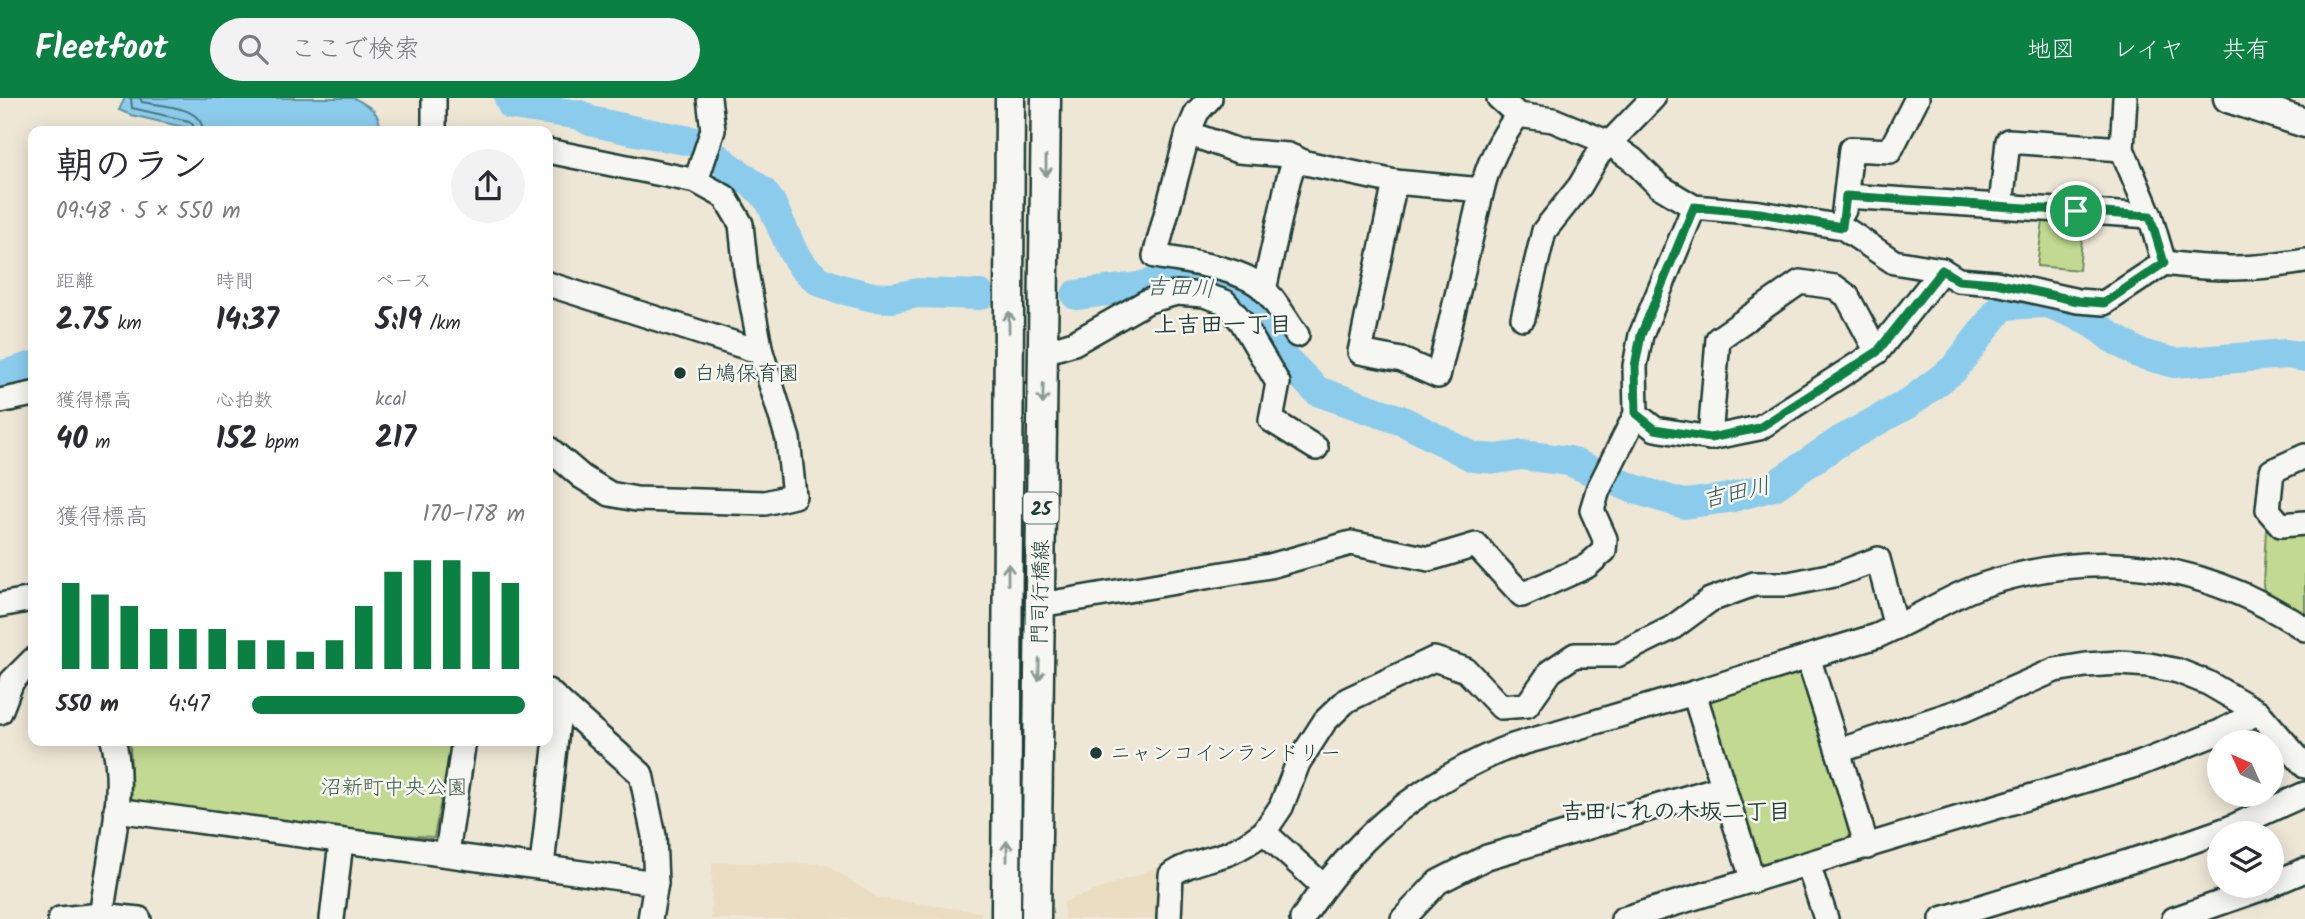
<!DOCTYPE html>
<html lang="ja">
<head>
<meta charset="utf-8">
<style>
  body { margin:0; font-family:Kalam,"Klee One",sans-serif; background:#f2f2f3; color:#2b2b33; height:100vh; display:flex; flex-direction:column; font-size:26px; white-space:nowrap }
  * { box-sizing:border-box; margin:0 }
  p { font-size:23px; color:#7c7c81 }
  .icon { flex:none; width:38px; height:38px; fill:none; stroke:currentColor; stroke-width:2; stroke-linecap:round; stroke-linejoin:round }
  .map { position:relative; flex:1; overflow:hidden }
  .panel { position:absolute; left:28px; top:28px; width:525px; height:620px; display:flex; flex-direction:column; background:#fff; border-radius:14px; box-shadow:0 4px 18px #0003 }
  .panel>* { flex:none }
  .needle { width:46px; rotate:315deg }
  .fabs { position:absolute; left:2207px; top:632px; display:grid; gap:14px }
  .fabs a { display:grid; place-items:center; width:77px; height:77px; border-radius:50%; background:#fff; box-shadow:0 4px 18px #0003; font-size:35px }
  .pin { position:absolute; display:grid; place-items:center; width:60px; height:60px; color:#fff; margin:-30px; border:4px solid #fff; border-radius:50%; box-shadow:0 2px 7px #0007 }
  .round { display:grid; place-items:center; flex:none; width:74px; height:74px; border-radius:37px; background:#f2f2f3 }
  .headline { display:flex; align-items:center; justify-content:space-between; height:119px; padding:0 28px }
  h1 { font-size:38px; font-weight:700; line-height:52px }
  .figures { display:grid; grid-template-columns:repeat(3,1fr); gap:10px; height:119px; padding:7px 28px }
  .figures div { display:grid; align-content:center }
  .figures b { font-size:30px; font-weight:700 }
  .figures small { font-size:19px; font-weight:400 }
  .figures p { font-size:19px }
  .chart { height:196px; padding:14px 28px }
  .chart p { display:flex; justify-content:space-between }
  .chart svg { width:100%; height:126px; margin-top:7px; stroke:#0b8043; stroke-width:6 }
  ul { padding:0 28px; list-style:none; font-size:23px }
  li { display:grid; grid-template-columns:112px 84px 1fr; align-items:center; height:52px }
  li i { height:18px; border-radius:9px; background:#0b8043 }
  header { display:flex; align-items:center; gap:42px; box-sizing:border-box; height:98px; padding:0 35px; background:#0b8043; color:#fff }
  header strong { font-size:33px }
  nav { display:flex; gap:38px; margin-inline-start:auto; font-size:24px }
  .search { width:490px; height:63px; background:#f2f2f3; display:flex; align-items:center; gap:18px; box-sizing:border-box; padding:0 24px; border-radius:38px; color:#7c7c81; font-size:26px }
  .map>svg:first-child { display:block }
  .built { fill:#eaddc2 }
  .green { fill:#c1d990; stroke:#708b62; stroke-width:2 }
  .water { fill:#8bcced; stroke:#6093a3; stroke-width:2 }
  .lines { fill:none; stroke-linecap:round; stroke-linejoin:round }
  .shore { stroke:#4a767e; stroke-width:2 }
  .river { stroke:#8bcced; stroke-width:30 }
  .minor-casing { stroke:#1f3d34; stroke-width:28 }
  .major-casing { stroke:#1f3d34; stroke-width:33 }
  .minor { stroke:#f6f6f2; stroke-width:23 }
  .major { stroke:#f6f6f2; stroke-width:28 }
  .oneway { stroke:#8a9a93 }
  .route-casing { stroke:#fff; stroke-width:14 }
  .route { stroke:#0b8043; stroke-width:9 }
  .poi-dot { fill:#1f3d34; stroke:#f6f6f2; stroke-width:2.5 }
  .labels { text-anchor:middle; stroke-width:5; stroke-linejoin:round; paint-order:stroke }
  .shield { fill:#f6f6f2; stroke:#60746d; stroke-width:2 }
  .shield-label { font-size:19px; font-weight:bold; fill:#1f3d34 }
  .poi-label { font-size:21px; fill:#1f3d34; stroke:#f6f6f2; text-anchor:start }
  .street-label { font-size:21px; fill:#1f3d34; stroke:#f6f6f2 }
  .park-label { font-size:21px; fill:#3f5c46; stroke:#f6f6f2 }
  .water-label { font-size:23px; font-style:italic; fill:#355a59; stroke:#f6f6f2 }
  .neighbourhood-label { font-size:23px; font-weight:bold; fill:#1f3d34; stroke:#f6f6f2 }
</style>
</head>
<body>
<header>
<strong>Fleetfoot</strong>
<div class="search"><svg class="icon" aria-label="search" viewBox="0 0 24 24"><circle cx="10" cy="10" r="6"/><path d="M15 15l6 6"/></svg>ここで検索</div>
<nav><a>地図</a><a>レイヤ</a><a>共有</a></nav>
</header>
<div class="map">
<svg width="2305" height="821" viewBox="0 0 2305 821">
  <rect width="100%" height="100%" fill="#efe7d6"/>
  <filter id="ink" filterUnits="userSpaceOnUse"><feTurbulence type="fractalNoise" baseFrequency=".0143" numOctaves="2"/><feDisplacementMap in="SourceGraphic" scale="14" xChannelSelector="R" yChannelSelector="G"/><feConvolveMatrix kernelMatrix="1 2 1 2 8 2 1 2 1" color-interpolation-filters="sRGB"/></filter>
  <g filter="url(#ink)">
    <g class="built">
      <path d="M712 764 825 766 878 800 981 814V821H711Z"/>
      <path d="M1164 767 1162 821H1064V804Z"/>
    </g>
    <g class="green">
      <path d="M2044 115 2084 120 2079 172 2037 168Z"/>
      <path d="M2266 432 2305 435V525L2265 501 2263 486Z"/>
      <path d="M1804 566 1854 742 1755 771 1703 599Z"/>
      <path d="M130 642H453L434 739 349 734 132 708Z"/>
    </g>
    <path class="water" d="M125 0H354C371 9 379 13 381 33H201L131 17 119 12Z"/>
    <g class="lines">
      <g class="shore">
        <path d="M131 0 132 10 189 23 193 27 194 33"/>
        <path d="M140 0 142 4C162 8 202 8 203 33"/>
      </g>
      <g class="river">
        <path d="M509 0 512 7 580 17 590 23 636 33 696 44 762 93 771 105 793 154 802 168 819 183 837 190 873 199 892 200 918 195 980 197"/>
        <path d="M1076 197 1138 189 1154 185 1195 184 1216 186 1243 199 1266 229 1278 254 1317 293 1403 323 1473 359 1497 361 1522 357 1569 363 1634 391 1684 406 1729 400 1774 388 1840 343 1909 305 1954 271 2003 207 2048 205 2091 223 2111 239 2138 255 2174 265 2286 256 2305 259"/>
        <path d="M0 278 33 268"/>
      </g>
      <g class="minor-casing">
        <g id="minor">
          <path d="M434 0V33"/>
          <path d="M1499 0 1518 17 1553 22 1609 45 1633 62 1659 88 1694 109 1760 115 1842 129 1894 164 1942 172 1958 182 1996 185 2078 203 2104 205 2164 165 2150 118 2122 51 2125 0"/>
          <path d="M1188 35 1197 14 1210 0"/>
          <path d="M548 53 696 83 725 99 741 126 746 174 761 254 788 341 794 398 765 405 636 401 610 396 582 379 548 350"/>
          <path d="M696 83 713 32 709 0"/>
          <path d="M1482 92 1395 84 1360 254 1402 262 1438 278 1482 92C1488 65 1501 40 1518 17"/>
          <path d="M1846 98 2150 118"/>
          <path d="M2001 108 2008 43 2122 51"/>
          <path d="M1844 112 1851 51 1890 53 1917 0"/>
          <path d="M2164 165C2218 172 2252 172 2305 163"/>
          <path d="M548 186 761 254"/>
          <path d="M1264 192 1288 83 1295 60"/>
          <path d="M1523 220 1544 133 1580 88 1598 57 1653 0"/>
          <path d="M1297 237C1287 223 1277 205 1265 192 1242 169 1186 164 1155 158L1188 35 1238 53 1288 57 1306 65 1395 84"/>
          <path d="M1044 254 1074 245 1148 203 1177 195 1204 197 1225 204 1242 224 1278 285 1271 322 1316 350"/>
          <path d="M0 303 33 296"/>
          <path d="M1636 316 1655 331 1710 340 1759 330 1877 254 1942 172"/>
          <path d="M1710 340 1718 241 1800 184 1835 189 1847 198 1877 254"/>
          <path d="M2305 358 2272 373 2268 412 2281 427 2305 425"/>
          <path d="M0 507 33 501"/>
          <path d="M1040 507 1270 468 1351 445 1429 461 1476 447 1522 497 1587 468 1604 453 1605 441 1592 412 1598 392 1636 316 1635 268 1641 237 1694 109"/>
          <path d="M1896 529C1924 516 1953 497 1983 487 2097 449 2205 465 2305 531"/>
          <path d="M548 593 641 676 654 738 656 785 650 821"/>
          <path d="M1694 595 1808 559 1838 653"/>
          <path d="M0 614 12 583 33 562"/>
          <path d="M116 712 656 785"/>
          <path d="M1264 734 1281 709 1298 665 1325 623 1347 602 1434 561 1466 572 1501 609 1527 607 1551 573 1575 557H1617L1672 530 1710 502 1754 486H1789L1838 476 1878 461 1896 529 1877 538 1808 559"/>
          <path d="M1867 749 1838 653 1966 611 2055 572 2086 567 2120 565 2149 567 2178 573 2208 585 2258 614"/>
          <path d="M447 755 464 642"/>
          <path d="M1808 766 1826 821"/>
          <path d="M542 768 560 604"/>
          <path d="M2272 786 2305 772"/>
          <path d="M60 821 101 817 139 821"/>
          <path d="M101 821C107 766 128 695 113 642"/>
          <path d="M332 821 341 744"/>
          <path d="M1169 821 1171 777C1187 765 1210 762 1229 755 1242 750 1253 742 1264 734L1323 788"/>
          <path d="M1302 821C1353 742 1412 691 1499 653 1520 644 1543 640 1565 633 1608 620 1651 608 1694 595L1753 783"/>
          <path d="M1403 821 1438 784 1487 759 1723 689"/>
          <path d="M1623 821 2139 666 2220 634 2258 614 2305 668"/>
          <path d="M1942 821 2170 751 2230 730 2305 696"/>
          <path d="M2174 821 2269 788"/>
        </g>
      </g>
      <g class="major-casing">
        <g id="major">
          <path d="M2228 0 2305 25"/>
          <path d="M1006 821 1010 0"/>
          <path d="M1036 821 1046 0"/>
        </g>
      </g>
      <use href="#minor" class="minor"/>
      <use href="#major" class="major"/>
    </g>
    <defs><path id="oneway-shaft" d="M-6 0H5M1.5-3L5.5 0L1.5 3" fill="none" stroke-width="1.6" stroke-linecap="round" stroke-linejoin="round" transform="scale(1.75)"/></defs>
    <g class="oneway">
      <use href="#oneway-shaft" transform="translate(1046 68) rotate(90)"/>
      <use href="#oneway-shaft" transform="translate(1009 224) rotate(-90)"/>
      <use href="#oneway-shaft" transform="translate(1043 296) rotate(91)"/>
      <use href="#oneway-shaft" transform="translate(1008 476) rotate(-90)"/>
      <use href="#oneway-shaft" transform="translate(1039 572) rotate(91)"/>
      <use href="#oneway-shaft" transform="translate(1007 753) rotate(-90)"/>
    </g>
  </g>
  <g class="lines" filter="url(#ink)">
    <g class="route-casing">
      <path id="route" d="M1846 98 2150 118 2164 165 2104 205 2078 203 1996 185 1958 182 1942 172 1877 254 1759 330 1710 340 1655 331 1636 316 1635 268 1641 237 1694 109 1760 115 1842 129Z"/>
    </g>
    <use href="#route" class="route"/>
  </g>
  <g class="poi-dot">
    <circle cx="680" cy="275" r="7"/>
    <circle cx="1096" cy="655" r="7"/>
  </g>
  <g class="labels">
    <rect class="shield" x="1023.5" y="394.5" width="35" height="31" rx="5"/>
    <g class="shield-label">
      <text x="1041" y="417">25</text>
    </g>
    <g class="poi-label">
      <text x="694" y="282">白鳩保育園</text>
      <text x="1110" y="662">ニャンコインランドリー</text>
    </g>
    <g class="street-label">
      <text transform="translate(1040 494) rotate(-89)" y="7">門司行橋線</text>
    </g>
    <g class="park-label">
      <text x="394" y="696">沼新町中央公園</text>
    </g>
    <g class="water-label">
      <text transform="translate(1180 189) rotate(2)" y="8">吉田川</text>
      <text transform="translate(1736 394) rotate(-13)" y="8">吉田川</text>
    </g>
    <g class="neighbourhood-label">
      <text x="1223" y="234">上吉田一丁目</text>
      <text x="1676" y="721">吉田にれの木坂二丁目</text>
    </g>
  </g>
</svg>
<div class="fabs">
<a><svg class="needle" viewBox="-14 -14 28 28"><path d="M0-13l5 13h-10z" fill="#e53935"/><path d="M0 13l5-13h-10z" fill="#7c7c81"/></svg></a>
<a><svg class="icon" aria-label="layers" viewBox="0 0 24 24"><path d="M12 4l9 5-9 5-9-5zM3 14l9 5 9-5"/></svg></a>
</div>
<div class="pin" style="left:2076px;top:113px;background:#1e9e55"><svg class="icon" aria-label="arrive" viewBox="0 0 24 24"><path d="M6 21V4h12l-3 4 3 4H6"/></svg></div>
<section class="panel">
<div class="headline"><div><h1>朝のラン</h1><p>09:48 · 5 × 550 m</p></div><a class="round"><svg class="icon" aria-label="share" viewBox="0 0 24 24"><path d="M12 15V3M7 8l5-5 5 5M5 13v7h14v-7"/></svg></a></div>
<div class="figures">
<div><p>距離</p><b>2.75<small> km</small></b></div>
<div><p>時間</p><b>14:37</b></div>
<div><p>ペース</p><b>5:19<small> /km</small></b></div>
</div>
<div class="figures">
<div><p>獲得標高</p><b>40<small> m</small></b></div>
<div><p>心拍数</p><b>152<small> bpm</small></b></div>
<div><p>kcal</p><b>217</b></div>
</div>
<div class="chart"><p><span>獲得標高</span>170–178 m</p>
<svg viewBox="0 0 160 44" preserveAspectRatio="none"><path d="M5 44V14M15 44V18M25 44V22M35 44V30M45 44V30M55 44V30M65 44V34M75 44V34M85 44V38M95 44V34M105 44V22M115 44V10M125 44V6M135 44V6M145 44V10M155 44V14"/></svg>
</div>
<ul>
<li><b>550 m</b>4:47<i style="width:100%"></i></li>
</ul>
</section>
</div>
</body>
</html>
